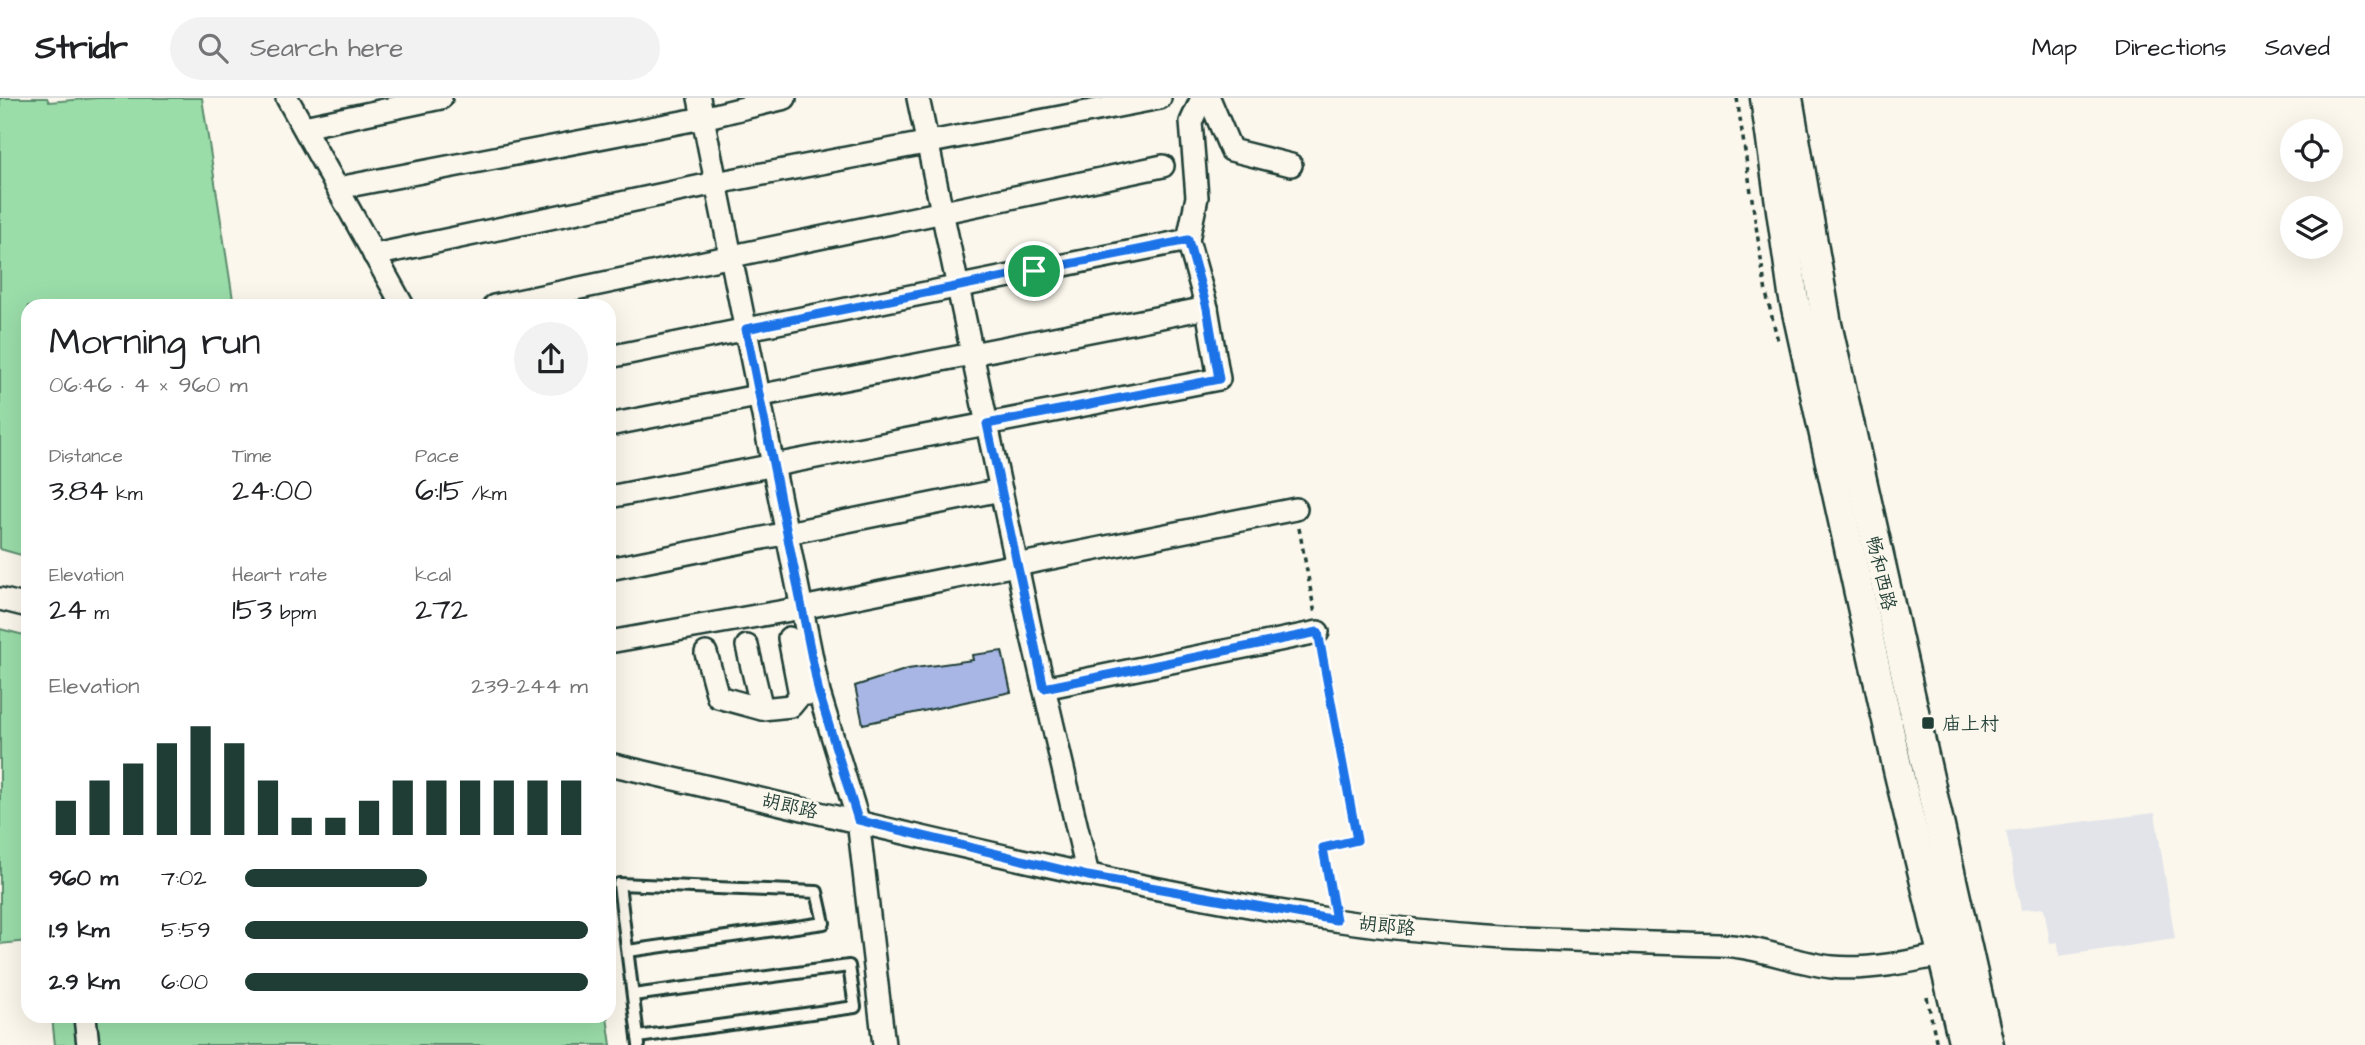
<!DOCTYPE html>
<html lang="en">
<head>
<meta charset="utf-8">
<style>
  body { margin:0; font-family:"Architects Daughter","LXGW WenKai TC",sans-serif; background:#f2f2f2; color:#202124; height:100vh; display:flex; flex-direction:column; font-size:26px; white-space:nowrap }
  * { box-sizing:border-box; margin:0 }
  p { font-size:23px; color:#757577 }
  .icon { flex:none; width:38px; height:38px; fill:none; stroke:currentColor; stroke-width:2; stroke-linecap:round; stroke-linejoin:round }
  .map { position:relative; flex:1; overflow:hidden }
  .side { position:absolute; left:21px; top:201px; width:595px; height:724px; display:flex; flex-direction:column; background:#fff; border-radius:21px; box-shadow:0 7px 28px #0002 }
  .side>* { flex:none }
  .controls { position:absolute; left:2280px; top:21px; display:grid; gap:14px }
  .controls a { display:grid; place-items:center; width:63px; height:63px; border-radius:50%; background:#fff; box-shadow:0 7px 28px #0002; font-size:35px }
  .pin { position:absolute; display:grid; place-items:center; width:60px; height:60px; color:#fff; margin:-30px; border:4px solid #fff; border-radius:50%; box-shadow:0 2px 7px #0007 }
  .round { display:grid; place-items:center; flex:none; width:74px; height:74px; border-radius:37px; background:#f2f2f2 }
  .overview { display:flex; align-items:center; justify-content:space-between; height:119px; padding:0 28px }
  h1 { font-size:38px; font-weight:600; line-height:52px }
  .metrics { display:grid; grid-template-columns:repeat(3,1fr); gap:10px; height:119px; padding:7px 28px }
  .metrics div { display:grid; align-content:center }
  .metrics b { font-size:30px; font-weight:600 }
  .metrics small { font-size:19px; font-weight:400 }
  .metrics p { font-size:19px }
  .chart { height:196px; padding:14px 28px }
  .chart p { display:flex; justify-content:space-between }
  .chart svg { width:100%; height:126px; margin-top:7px; stroke:#1f3d34; stroke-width:6 }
  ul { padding:0 28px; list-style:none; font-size:23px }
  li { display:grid; grid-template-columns:112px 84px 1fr; align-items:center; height:52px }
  li i { height:18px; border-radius:9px; background:#1f3d34 }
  header { display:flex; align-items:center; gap:42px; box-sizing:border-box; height:98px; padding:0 35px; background:#fff; border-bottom:2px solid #e0e0e0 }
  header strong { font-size:33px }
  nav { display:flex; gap:38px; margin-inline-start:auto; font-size:24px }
  .search { width:490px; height:63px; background:#f2f2f2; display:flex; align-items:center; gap:18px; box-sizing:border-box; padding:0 24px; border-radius:38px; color:#757577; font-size:26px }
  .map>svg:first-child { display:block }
  .built { fill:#e2e4ea }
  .green { fill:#9adda9; stroke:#5c8d6e; stroke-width:2 }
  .building { fill:#a8b6e5; stroke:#1f3d34; stroke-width:2 }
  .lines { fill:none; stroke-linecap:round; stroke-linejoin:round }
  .service-casing { stroke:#1f3d34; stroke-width:16 }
  .minor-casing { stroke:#1f3d34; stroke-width:26 }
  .secondary-casing { stroke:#1f3d34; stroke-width:33 }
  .path { stroke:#1f3d34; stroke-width:3.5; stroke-dasharray:5 5; stroke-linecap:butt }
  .service { stroke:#fbf7ec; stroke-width:10 }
  .minor { stroke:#fbf7ec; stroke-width:21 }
  .secondary { stroke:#fbf7ec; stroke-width:28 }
  .route-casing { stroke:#fff; stroke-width:14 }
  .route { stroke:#1a73e8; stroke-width:9 }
  .poi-dot { fill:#1f3d34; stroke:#fbf7ec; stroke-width:2.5 }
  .labels { text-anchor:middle; stroke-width:6; stroke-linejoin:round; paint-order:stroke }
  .street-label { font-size:19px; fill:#1f3d34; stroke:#fbf7ec }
  .poi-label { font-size:19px; fill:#1f3d34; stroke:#fbf7ec; text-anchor:start }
</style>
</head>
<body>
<header>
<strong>Stridr</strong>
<div class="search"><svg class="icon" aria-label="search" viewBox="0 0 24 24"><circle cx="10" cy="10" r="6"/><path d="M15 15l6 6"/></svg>Search here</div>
<nav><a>Map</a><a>Directions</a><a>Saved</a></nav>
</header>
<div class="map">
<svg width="2365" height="947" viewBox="0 0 2365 947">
  <rect width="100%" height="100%" fill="#fbf7ec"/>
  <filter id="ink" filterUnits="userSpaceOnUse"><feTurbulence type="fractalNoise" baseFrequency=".0143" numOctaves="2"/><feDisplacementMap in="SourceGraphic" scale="14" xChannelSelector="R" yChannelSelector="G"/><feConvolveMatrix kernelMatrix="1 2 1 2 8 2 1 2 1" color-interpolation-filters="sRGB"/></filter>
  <g filter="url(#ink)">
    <path class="built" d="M2155 715 2175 841 2059 858 2058 844 2050 845 2044 810 2021 812 2006 733Z"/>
    <g class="green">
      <path d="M0 0H47L49 4 97 0H202L234 208H28V459L0 451Z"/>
      <path d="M0 531 28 538V843L0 846Z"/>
      <path d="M52 919H607L611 947H55Z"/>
    </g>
    <path class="building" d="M1002 553 1011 594 863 626 855 588 908 571 973 562 972 557Z"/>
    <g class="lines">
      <g class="service-casing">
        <g id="service">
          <path d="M628 853 824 825 817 794 619 786 639 947"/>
          <path d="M633 897 849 868 855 909 638 939"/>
        </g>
      </g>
      <g class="minor-casing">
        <g id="minor">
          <path d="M287 0 403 208"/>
          <path d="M699 0 819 595 858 722 884 947"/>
          <path d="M918 0 1031 534 1088 777"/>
          <path d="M1209 0 1231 52 1291 67"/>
          <path d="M304 29 441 0"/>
          <path d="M338 90 703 20 785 0"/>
          <path d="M374 157 716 85 1160 0"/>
          <path d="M494 208 1163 68"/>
          <path d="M609 259 1188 142"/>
          <path d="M609 327 1207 210"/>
          <path d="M609 399 1219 281 1207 210 1188 142 1197 99 1191 24 1202 0"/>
          <path d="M609 471 1001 392"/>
          <path d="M0 501 28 508"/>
          <path d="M789 540 800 597 814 595"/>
          <path d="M609 544 802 510 1296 411"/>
          <path d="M747 548 762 611 791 608 800 597"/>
          <path d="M706 555 718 599 762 611"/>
          <path d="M1044 590 1318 534"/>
          <path d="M609 666C850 720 1090 785 1334 822 1461 841 1590 843 1718 847 1758 848 1795 865 1832 869 1871 873 1917 862 1955 854"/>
          <path d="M85 919 88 947"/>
        </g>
      </g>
      <g class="secondary-casing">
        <g id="secondary">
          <path d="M1765 0 1793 196 1898 672 1964 947"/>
          <path d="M1788 0 1827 226 1989 947"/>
        </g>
      </g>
      <g class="path">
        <path d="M1737 0 1766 195 1778 243"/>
        <path d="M1299 430 1315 516"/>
        <path d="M1322 551 1357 742 1323 750 1333 803"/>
        <path d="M1927 899 1937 947"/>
      </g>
      <use href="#service" class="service"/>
      <use href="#minor" class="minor"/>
      <use href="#secondary" class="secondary"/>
    </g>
  </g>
  <g class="lines" filter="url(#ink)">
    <g class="route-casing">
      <path id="route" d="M1188 142 1207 210 1219 281 987 326 1044 590 1318 534 1357 742 1323 750 1336 822 1088 778 858 722 819 595 746 231Z"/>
    </g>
    <use href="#route" class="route"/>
  </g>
  <rect class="poi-dot" x="1921" y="618" width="14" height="14" rx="3.5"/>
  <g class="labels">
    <g class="street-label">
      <text transform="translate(1882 475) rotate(77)" y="7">畅和西路</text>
      <text transform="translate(790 707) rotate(13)" y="7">胡郎路</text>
      <text transform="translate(1387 827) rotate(6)" y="7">胡郎路</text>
    </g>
    <g class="poi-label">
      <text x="1942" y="632">庙上村</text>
    </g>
  </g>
</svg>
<div class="controls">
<a><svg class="icon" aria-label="locate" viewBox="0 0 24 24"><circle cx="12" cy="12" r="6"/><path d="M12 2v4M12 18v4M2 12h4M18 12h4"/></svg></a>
<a><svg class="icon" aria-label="layers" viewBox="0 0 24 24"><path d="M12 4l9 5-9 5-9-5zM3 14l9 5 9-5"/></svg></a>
</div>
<div class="pin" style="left:1034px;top:173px;background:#1e9e55"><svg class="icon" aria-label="arrive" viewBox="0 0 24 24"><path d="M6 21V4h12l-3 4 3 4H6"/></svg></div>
<section class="side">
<div class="overview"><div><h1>Morning run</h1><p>06:46 · 4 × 960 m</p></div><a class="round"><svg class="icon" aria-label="share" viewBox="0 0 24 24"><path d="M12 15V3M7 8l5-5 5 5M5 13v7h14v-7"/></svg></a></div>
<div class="metrics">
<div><p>Distance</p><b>3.84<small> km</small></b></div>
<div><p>Time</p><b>24:00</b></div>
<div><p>Pace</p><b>6:15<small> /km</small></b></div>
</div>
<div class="metrics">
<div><p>Elevation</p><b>24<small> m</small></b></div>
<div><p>Heart rate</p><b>153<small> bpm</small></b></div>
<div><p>kcal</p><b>272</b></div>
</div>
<div class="chart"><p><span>Elevation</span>239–244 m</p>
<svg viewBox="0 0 160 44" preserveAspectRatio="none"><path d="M5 44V32M15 44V25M25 44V19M35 44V12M45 44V6M55 44V12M65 44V25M75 44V38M85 44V38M95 44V32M105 44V25M115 44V25M125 44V25M135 44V25M145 44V25M155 44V25"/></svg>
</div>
<ul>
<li><b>960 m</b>7:02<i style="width:53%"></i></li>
<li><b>1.9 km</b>5:59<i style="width:100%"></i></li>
<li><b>2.9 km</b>6:00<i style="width:100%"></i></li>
</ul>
</section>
</div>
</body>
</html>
